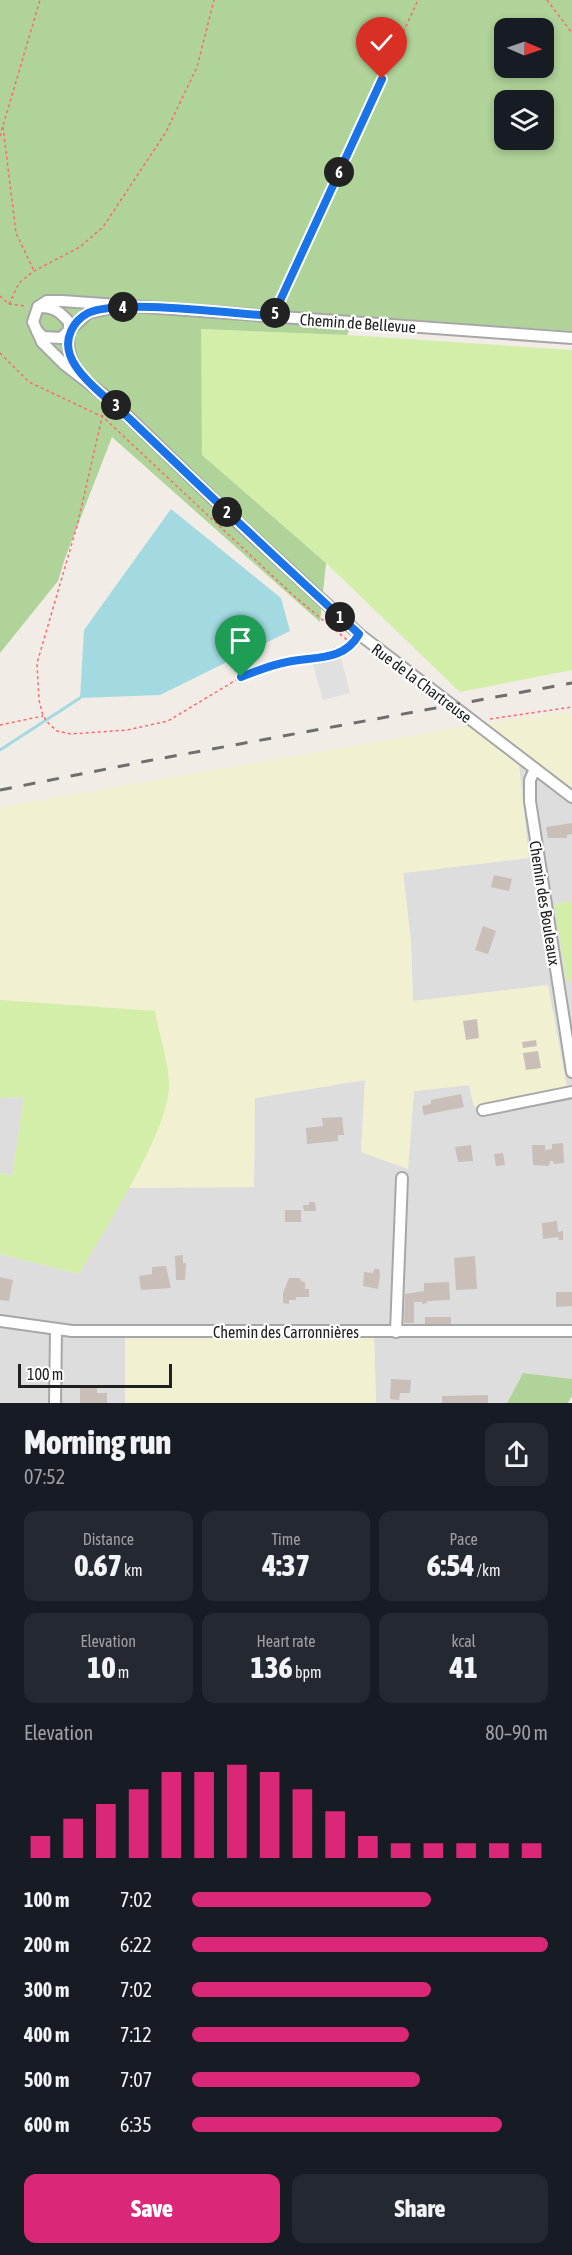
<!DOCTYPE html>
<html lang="en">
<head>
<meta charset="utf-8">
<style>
  body { margin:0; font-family:"Asap Condensed",sans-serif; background:#242831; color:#f1f3f6; height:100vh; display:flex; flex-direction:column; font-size:22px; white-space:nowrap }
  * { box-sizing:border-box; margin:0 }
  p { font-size:20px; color:#9ea1a6 }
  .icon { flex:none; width:33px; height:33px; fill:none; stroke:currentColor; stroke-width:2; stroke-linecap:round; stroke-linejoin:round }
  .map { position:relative; height:1403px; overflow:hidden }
  .drawer { display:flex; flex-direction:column; background:#171b24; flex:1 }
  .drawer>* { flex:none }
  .needle { width:39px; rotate:92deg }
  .controls { position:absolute; left:494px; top:18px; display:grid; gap:12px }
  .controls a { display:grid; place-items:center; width:60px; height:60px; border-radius:12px; background:#171b24; box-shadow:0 3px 9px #0003; font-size:30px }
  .scale { position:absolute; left:18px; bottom:15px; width:154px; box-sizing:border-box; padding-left:6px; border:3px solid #202020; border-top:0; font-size:16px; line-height:21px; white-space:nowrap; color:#202020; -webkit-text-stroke:4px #fff; paint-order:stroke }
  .pin { position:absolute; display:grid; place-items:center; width:51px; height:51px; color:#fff; margin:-62px -26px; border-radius:50% 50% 50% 0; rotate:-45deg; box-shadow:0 0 6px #0007 }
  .pin .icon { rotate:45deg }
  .km { position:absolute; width:30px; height:30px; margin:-15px; border-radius:50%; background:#222; color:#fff; font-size:16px; line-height:30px; text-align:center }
  .round { display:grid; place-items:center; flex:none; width:63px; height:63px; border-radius:12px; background:#242831 }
  .headline { display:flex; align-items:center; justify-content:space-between; height:102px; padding:0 24px }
  h1 { font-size:33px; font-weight:800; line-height:45px }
  .figures { display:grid; grid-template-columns:repeat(3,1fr); gap:9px; height:102px; padding:6px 24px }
  .figures div { display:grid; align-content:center; border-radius:12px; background:#242831; text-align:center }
  .figures b { font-size:30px; font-weight:800 }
  .figures small { font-size:16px; font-weight:400 }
  .figures p { font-size:16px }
  .chart { height:168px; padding:12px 24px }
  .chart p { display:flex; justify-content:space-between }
  .chart svg { width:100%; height:108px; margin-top:6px; stroke:#db2777; stroke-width:6 }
  .button { display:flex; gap:12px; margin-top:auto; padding:12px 24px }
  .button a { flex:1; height:69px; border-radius:12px; background:#db2777; color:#fff; font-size:24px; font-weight:800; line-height:69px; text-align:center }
  .button a+a { background:#242831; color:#f1f3f6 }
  ul { padding:0 24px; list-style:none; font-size:20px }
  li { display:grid; grid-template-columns:96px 72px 1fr; align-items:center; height:45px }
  li i { height:15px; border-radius:8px; background:#db2777 }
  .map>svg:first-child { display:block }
  .residential { fill:#dedddd }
  .farmland { fill:#f1f0d0 }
  .grass { fill:#d2eea8 }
  .forest { fill:#afd398; fill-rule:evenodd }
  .parking { fill:#e0e0e0 }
  .water { fill:#a3dae2 }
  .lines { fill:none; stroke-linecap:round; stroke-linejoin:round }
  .stream { stroke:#a3dae2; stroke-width:3 }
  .building { fill:#c9beb8 }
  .street-casing { stroke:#a7a7a7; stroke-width:14 }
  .path { stroke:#ff6969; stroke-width:1.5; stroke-dasharray:3 3; stroke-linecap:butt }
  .street { stroke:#fff; stroke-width:10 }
  .rail { stroke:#6e6e6e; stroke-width:3; stroke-dasharray:12 12; stroke-linecap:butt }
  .route-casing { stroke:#fff; stroke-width:12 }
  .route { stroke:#1a73e8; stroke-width:8 }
  .labels { text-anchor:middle; stroke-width:4.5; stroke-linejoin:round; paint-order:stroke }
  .street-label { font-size:16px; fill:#202020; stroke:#fff }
</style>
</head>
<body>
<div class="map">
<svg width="572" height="1403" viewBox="0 0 572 1403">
  <rect width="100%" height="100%" fill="#f1ece6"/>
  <g class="residential">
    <path d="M517 748 572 789V901L554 904 567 981H572V1379L523 1373 507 1403H376L374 1337H125V1403H0V1254L79 1274 128 1188 254 1187 255 1098 365 1080 361 1152 408 1169 414 1091 469 1085 474 1106 548 985 413 1002 411 942 403 873 528 858Z"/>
    <path d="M24 1097 12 1176 0 1173V1098Z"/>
  </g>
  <g class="farmland">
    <path d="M572 712V789L488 724 503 721Z"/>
    <path d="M468 726 519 764 529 858 403 873 411 942 413 1001 548 985 567 1087 474 1107 469 1085 414 1091 408 1169 361 1152 365 1080 255 1098 254 1187 128 1188 165 1112 169 1084 155 1011 0 1000V807Z"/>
    <path d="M125 1337H374L376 1403H125Z"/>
  </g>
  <g class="grass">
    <path d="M200 329 347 335 572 350V670L460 692 326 563 202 455Z"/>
    <path d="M572 901V981H567L554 904Z"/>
    <path d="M0 1000 155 1011C159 1034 168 1060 169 1083 171 1128 103 1232 79 1274L0 1254V1173L12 1176 24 1097 0 1098Z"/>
  </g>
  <g class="forest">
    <path d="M0 0H572V331L357 316 347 335 201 329 202 455 326 563 320 622 112 437 65 558 58 581 0 653ZM504 28H543V68H504ZM504 100H543V140H504Z"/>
    <path d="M523 1373 572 1379V1396L568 1403H507Z"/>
  </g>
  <path class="parking" d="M335 646 341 658 350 693 323 700 312 662Z"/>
  <path class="water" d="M171 509 281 598 290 631 160 695 80 698 84 630Z"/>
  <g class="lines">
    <path class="stream" d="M0 750 80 698"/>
  </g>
  <g class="building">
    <path d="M572 823V834L567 835V838H548L546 827Z"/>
    <path d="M494 875 512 879 509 891 491 887Z"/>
    <path d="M483 926 496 931 488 954 475 950Z"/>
    <path d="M477 1019 479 1038 466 1040 463 1021Z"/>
    <path d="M536 1040 537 1046 523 1048 522 1042Z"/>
    <path d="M538 1051 541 1068 526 1070 523 1053Z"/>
    <path d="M461 1094 464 1107 424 1115 422 1106 431 1104V1100Z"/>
    <path d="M342 1117 344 1135H338V1141L307 1144 306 1128 323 1126 322 1118Z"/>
    <path d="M563 1143 564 1163 554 1164 553 1161H550L549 1166 533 1165 532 1145H545V1150L552 1149V1144Z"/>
    <path d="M471 1145 473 1161 458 1162 455 1147Z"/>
    <path d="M503 1153 505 1165 496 1166 494 1154Z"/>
    <path d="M309 1202H315L316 1211H304L303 1205H309Z"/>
    <rect x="285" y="1210" width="16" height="12"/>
    <path d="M557 1221 558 1232 563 1231V1240H559L558 1237 543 1239 542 1223Z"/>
    <path d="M183 1255V1263H186L185 1280H176L175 1256Z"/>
    <path d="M475 1256 477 1289 456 1290 454 1258Z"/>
    <path d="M166 1266 171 1288 141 1290 139 1276 152 1274V1267Z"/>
    <path d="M374 1269H379L380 1275 378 1289 363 1286 364 1272 373 1273Z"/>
    <path d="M0 1277 13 1280 9 1301 0 1300Z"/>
    <path d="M289 1278H300L301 1281 305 1282V1289H309V1297H296V1300H289V1304L283 1303V1293Z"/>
    <path d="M449 1282 450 1300 427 1301V1303L422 1304V1302H414V1323H404L405 1294 424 1291V1283Z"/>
    <path d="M556 1292H572V1306L556 1307Z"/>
    <rect x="425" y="1317" width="26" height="7"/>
    <path d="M391 1379 411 1380 410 1393H400L399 1400 390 1399Z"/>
    <path d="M80 1386H97V1393H107V1403H80Z"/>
    <path d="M488 1395V1403H442V1396Z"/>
  </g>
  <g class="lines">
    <g class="street-casing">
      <g id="street">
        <path d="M38 307 33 322 42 342 64 364 113 402 233 518 359 634 572 797"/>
        <path d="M38 307 47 301H62L572 338"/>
        <path d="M41 307C54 307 60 312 69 322 69 342 65 354 79 372"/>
        <path d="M37 331 43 337 61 338 88 313 111 308"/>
        <path d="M535 769 530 780V801L572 1072"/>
        <path d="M483 1110 572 1092"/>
        <path d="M0 1321 72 1331H572"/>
        <path d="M396 1332 402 1178"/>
        <path d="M55 1403 56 1329"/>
      </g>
    </g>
    <g class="path">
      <path d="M547 0 572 33"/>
      <path d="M3 127 16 233 34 271"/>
      <path d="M0 136 40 0"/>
      <path d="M0 296 9 304 26 306"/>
      <path d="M9 304 19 283 34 271 80 247 103 227 166 132 197 67 214 0"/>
      <path d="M279 305 418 0"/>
      <path d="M0 353 29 382 103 417 294 596 353 645"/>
      <path d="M104 409 77 526 37 663 39 700 43 716 49 724 57 731 71 734 127 730 168 721 241 677 288 661 333 656 354 643"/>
      <path d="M490 719 572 707"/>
      <path d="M0 725 43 716"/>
    </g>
    <use href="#street" class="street"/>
    <path class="rail" d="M0 790 147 761 572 683"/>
  </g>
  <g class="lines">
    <g class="route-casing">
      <path id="route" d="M241 677C256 671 271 665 287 662 313 656 344 662 359 634 283 565 208 494 134 423 115 404 78 379 70 355 64 338 73 321 88 313 119 298 234 314 273 316L382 79"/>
    </g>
    <use href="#route" class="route"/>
  </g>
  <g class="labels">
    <g class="street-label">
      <text transform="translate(358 323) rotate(4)" y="6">Chemin de Bellevue</text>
      <text transform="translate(422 683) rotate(37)" y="6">Rue de la Chartreuse</text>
      <text transform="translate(545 903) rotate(81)" y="6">Chemin des Bouleaux</text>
      <text x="286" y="1338">Chemin des Carronnières</text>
    </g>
  </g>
</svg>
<div class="controls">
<a><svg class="needle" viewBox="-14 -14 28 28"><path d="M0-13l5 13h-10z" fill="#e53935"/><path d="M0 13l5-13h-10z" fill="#9ea1a6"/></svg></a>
<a><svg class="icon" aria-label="layers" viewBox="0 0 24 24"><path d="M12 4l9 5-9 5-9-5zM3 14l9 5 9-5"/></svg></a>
</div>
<div class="scale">100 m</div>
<div class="pin" style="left:241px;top:677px;background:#1e9e55"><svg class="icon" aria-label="arrive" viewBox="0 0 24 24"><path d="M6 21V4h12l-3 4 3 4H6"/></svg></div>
<div class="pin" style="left:382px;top:79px;background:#d93025"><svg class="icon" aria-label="check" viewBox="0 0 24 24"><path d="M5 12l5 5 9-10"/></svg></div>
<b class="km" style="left:340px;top:617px">1</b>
<b class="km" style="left:227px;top:512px">2</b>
<b class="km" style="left:116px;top:405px">3</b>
<b class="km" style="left:123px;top:307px">4</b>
<b class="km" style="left:275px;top:313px">5</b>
<b class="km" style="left:339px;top:172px">6</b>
</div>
<section class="drawer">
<div class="headline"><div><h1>Morning run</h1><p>07:52</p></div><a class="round"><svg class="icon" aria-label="share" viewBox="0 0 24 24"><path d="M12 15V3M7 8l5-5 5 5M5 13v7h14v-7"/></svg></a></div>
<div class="figures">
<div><p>Distance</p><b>0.67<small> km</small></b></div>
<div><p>Time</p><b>4:37</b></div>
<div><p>Pace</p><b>6:54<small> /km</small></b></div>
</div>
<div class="figures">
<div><p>Elevation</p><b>10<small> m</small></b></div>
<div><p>Heart rate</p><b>136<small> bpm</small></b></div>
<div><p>kcal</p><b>41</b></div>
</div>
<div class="chart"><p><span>Elevation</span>80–90 m</p>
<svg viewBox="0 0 160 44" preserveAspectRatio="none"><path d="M5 44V35M15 44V28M25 44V22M35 44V16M45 44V9M55 44V9M65 44V6M75 44V9M85 44V16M95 44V25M105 44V35M115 44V38M125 44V38M135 44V38M145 44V38M155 44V38"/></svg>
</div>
<ul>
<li><b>100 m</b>7:02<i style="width:67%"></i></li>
<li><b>200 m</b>6:22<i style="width:100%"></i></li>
<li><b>300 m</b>7:02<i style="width:67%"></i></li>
<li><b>400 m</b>7:12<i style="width:61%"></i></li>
<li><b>500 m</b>7:07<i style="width:64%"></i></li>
<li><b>600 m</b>6:35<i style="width:87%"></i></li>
</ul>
<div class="button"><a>Save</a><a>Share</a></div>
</section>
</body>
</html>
